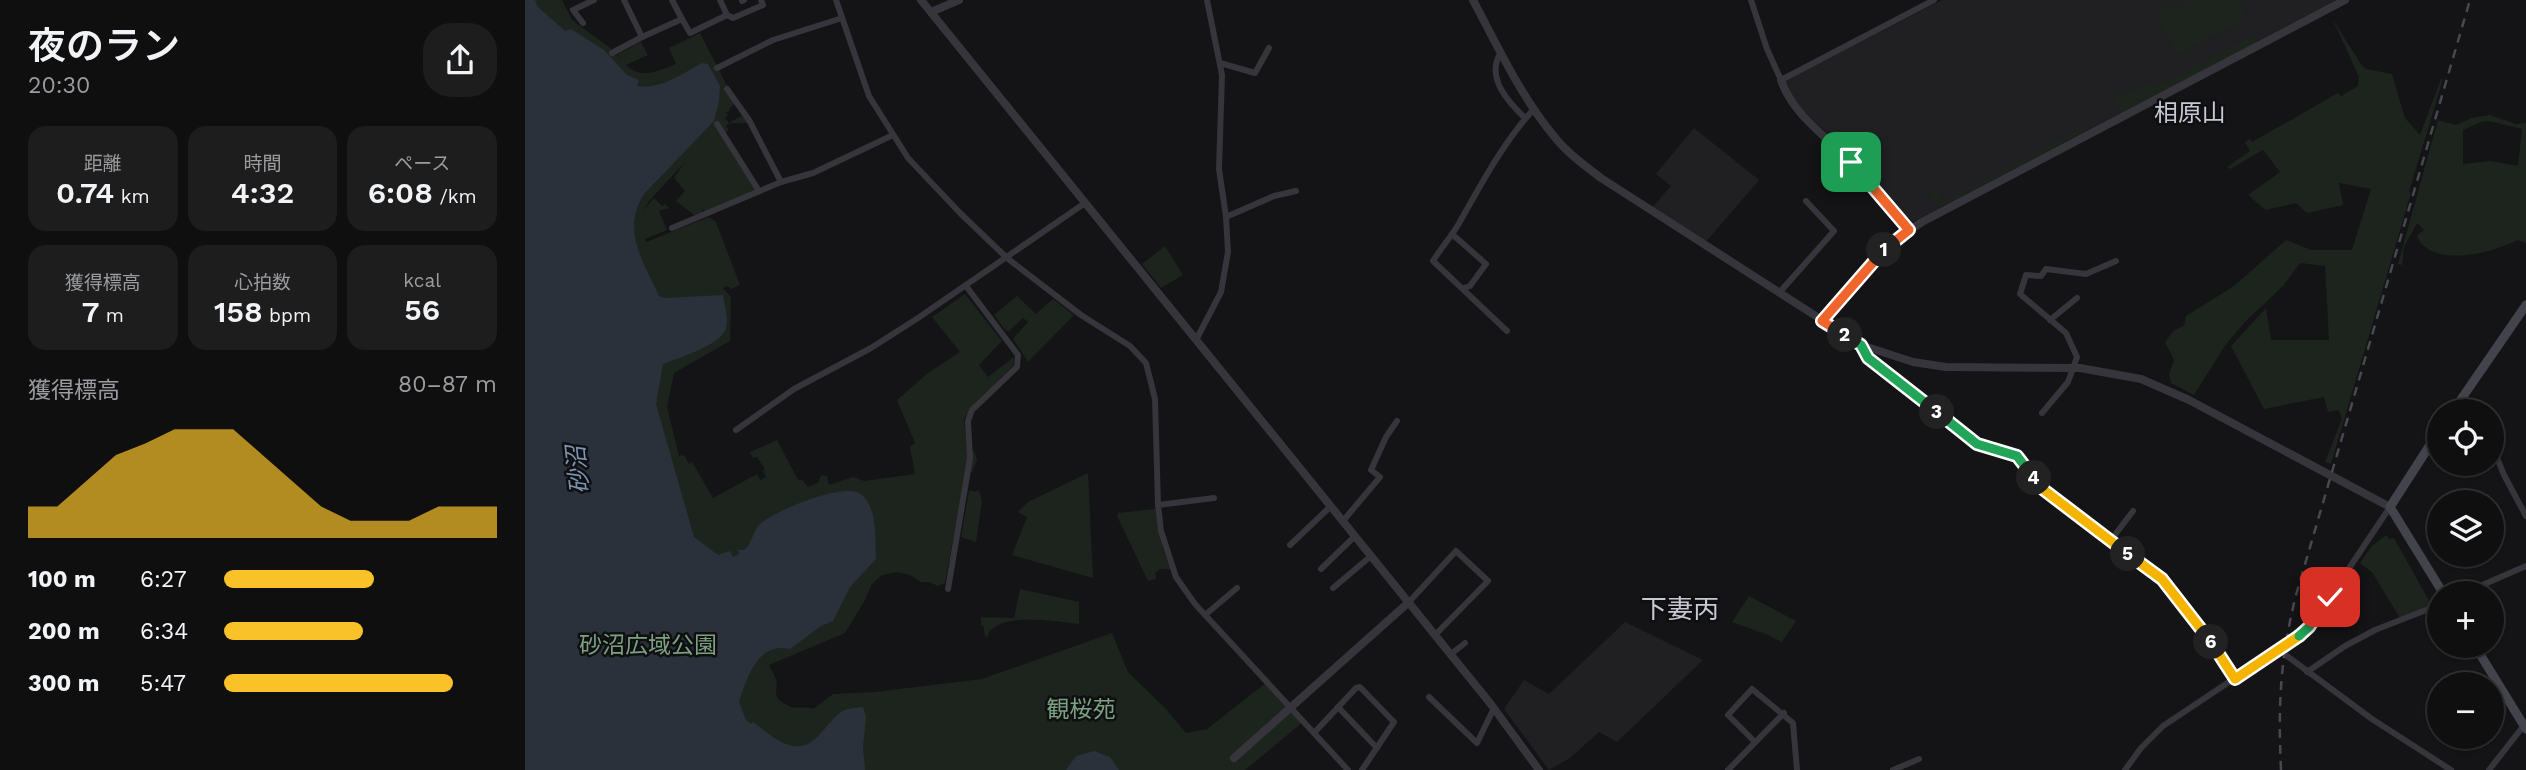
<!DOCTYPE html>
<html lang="ja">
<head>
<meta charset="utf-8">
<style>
  body { margin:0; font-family:"Work Sans","Noto Sans JP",sans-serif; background:#1d1d1e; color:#f1f3f6; height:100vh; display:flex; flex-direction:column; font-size:26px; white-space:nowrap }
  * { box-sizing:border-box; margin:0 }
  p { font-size:23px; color:#9b9c9f }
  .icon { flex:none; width:38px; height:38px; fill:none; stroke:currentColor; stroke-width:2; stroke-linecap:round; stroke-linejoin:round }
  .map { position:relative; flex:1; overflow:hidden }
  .side { display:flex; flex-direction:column; background:#0f0f10; width:525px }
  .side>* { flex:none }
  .tools { position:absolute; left:1902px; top:399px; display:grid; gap:14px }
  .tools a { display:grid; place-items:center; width:77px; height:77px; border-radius:50%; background:#0f0f10; box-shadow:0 2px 5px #0004,0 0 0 2px #2f2f30; font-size:35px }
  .pin { position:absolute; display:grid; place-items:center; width:60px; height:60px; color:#fff; margin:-30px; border-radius:14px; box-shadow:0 4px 10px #0006 }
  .km { position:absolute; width:35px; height:35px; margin:-18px; border-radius:50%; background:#222; color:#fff; font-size:19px; line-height:35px; text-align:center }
  .round { display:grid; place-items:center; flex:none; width:74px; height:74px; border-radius:28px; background:#1d1d1e }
  .overview { display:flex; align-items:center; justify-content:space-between; height:119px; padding:0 28px }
  h1 { font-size:38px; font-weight:600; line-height:52px }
  .stats { display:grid; grid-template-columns:repeat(3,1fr); gap:10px; height:119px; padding:7px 28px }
  .stats div { display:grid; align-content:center; border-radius:18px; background:#1d1d1e; text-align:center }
  .stats b { font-size:30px; font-weight:600 }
  .stats small { font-size:19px; font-weight:400 }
  .stats p { font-size:19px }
  .chart { height:196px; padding:14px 28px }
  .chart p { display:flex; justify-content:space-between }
  .chart svg { width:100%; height:126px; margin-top:7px; fill:#f9c229; opacity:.7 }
  ul { padding:0 28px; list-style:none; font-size:23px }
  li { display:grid; grid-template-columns:112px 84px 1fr; align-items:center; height:52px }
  li i { height:18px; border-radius:9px; background:#f9c229 }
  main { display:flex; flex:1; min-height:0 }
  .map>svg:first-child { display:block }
  .built { fill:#202023 }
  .green { fill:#1c241d; fill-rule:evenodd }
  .water { fill:#2a313a }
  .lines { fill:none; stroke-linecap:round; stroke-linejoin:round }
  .minor { stroke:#35353b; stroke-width:6 }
  .tertiary { stroke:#35353b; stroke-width:8 }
  .secondary { stroke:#43444b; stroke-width:9 }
  .rail { stroke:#484950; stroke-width:2.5; stroke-dasharray:9 7; stroke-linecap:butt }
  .split-1-casing { stroke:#fff; stroke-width:14 }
  .split-2-casing { stroke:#fff; stroke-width:14 }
  .split-3-casing { stroke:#fff; stroke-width:14 }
  .split-4-casing { stroke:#fff; stroke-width:14 }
  .split-5-casing { stroke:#fff; stroke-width:14 }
  .split-6-casing { stroke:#fff; stroke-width:14 }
  .split-7-casing { stroke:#fff; stroke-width:14 }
  .split-8-casing { stroke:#fff; stroke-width:14 }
  .split-1 { stroke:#f0652b; stroke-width:9 }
  .split-2 { stroke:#f0652b; stroke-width:9 }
  .split-3 { stroke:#22a559; stroke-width:9 }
  .split-4 { stroke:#22a559; stroke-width:9 }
  .split-5 { stroke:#f5b400; stroke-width:9 }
  .split-6 { stroke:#f5b400; stroke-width:9 }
  .split-7 { stroke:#f5b400; stroke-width:9 }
  .split-8 { stroke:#22a559; stroke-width:9 }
  .labels { text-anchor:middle; stroke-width:5; stroke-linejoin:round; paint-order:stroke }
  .park-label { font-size:23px; fill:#7ba280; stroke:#0f0f11 }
  .neighbourhood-label { font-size:24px; fill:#c6c8d2; stroke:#0f0f11 }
  .water-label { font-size:24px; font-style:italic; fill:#7a94b3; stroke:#0f0f11 }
  .quarter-label { font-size:26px; fill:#c6c8d2; stroke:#0f0f11 }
</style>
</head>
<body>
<main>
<section class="side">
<div class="overview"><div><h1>夜のラン</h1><p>20:30</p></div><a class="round"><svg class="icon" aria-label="share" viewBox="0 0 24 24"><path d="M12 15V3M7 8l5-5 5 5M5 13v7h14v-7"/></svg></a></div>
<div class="stats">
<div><p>距離</p><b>0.74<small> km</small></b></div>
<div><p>時間</p><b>4:32</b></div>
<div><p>ペース</p><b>6:08<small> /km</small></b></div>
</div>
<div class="stats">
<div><p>獲得標高</p><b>7<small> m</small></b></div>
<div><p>心拍数</p><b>158<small> bpm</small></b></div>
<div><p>kcal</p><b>56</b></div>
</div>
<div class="chart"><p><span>獲得標高</span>80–87 m</p>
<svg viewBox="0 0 160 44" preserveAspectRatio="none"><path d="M0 44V33L10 33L20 24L30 15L40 11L50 6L60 6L70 6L80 15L90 24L100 33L110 38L120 38L130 38L140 33L150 33L160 33V44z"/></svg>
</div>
<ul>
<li><b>100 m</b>6:27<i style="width:55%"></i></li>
<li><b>200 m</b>6:34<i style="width:51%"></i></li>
<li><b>300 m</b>5:47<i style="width:84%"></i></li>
</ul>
</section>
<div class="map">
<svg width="2001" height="770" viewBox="0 0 2001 770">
  <rect width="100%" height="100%" fill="#141416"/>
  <g class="built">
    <path d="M1417 0H1811L1388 222 1374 211 1323 153 1279 111 1262 89 1260 81Z"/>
    <path d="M1169 128 1234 180 1179 244 1125 210 1146 186 1131 174Z"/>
    <path d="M1100 622 1178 660 1092 742 1074 732 1045 758 1024 770 979 709 999 680 1024 694Z"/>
  </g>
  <g class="green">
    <path d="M0 0H37L47 20 84 47 95 58 93 54 116 42 123 55 101 65C116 80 134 71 151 64L144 48 175 33 211 103 204 109 205 111 201 112 203 115 200 118 204 123 216 116 217 112 224 123H205L201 126 204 130 200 133 232 190 180 212 179 209 174 215H169L151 201 160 191 149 178 160 162 125 200 118 211 129 198 137 206 140 204 144 208 134 211 142 230 120 239 121 242 184 217 191 222 215 285 206 289 203 286 198 288 206 297 205 341 149 373 142 407 154 456 159 455 164 464 167 462 188 498 232 474 235 480 241 477 239 472 236 473 240 469 232 457 228 458 225 452 252 440 273 480H277L283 487 293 483 296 475 302 476 304 485 328 477 339 481 390 474 385 447 390 443 372 400 403 373 435 352 407 317 440 294 477 341 454 365 463 377 489 357 488 366 450 403 439 419 442 448 449 451 452 460 447 472 440 475 420 583 413 586 404 582H396L385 575 372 572 357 575 347 584 340 600 320 633 244 665C245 669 248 671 249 675 258 690 240 695 266 707 272 709 281 706 288 709L308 694 350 692 457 679 587 633 603 672 640 708 661 733 682 729 742 682 778 722 720 770H0Z"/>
    <path d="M1662 0H1713L1722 18 1653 55 1632 17 1636 14 1635 11 1649 4 1653 7 1660 3 1664 4Z"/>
    <path d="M1807 18 1837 66 1841 69 1867 74 1880 118 1895 135 1916 79H1918L1884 192 1886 193 1806 464 1800 462 1817 419 1814 410 1803 412 1799 397 1739 409 1706 346 1741 308 1746 340H1804L1800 266 1775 263 1758 286 1720 322 1701 344 1669 395 1646 383 1644 374 1649 360 1640 342 1649 330 1659 326 1661 316 1709 286 1761 240 1786 250H1827L1846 189 1814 183 1818 205 1782 213 1771 203 1741 210 1723 195 1755 172 1738 150 1705 169 1702 167 1725 151 1720 142 1725 139 1727 142 1813 93 1816 96 1833 86 1834 77Z"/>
    <path d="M1731 34 1733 39 1731 43 1596 113 1582 84 1594 95 1624 83 1628 88Z"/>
    <path d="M1965 115 1991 124 2001 123V243L1992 240C1968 253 1906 269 1892 236L1899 230 1892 223 1879 247 1877 265 1873 264 1913 120 1931 125 1947 118ZM1964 121 1997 129 1993 166 1966 161 1938 164V130L1956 122Z"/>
    <path d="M1557 128 1559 132 1415 207 1405 194 1399 197 1398 195 1411 190 1418 202Z"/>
    <path d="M640 246 658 275 636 288 617 264Z"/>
    <path d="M492 296 511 314 528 299 549 315 503 362 488 339 503 322 498 318 484 331H481L469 315Z"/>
    <path d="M563 473 568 578 487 555 502 517 493 512 503 502Z"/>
    <path d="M447 490 449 492 454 490 457 501 451 542 436 537 444 491Z"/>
    <path d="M630 509 638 550 646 569H635L630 573 631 579 623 581 592 516 593 513Z"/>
    <path d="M1861 535 1864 539 1869 538 1907 606 1875 618 1847 572 1835 563 1847 546Z"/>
    <path d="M495 589 554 602V624C531 622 471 610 462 637L460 636 458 625H456V617L489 618Z"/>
    <path d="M1224 596 1271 621 1257 642 1243 635 1207 622Z"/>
  </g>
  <g class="water">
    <path d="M0 0H10L12 6 40 31 46 29 79 50 102 75 114 80 112 86C135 90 157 74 177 63L183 64 195 86 194 102 189 121 119 194C96 230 118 261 134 296L140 298 198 295C199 304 204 319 201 328 195 346 155 357 138 364L131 404 169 537 193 555 205 551 208 557 214 554 213 550H219C228 543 227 531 236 523 251 511 321 480 337 495 353 509 350 540 351 559L325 587 308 621 296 626 265 649C232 642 222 678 214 702L221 720 226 724 228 722C238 729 250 740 261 744 289 755 298 725 316 712 322 708 330 708 338 707L341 717 338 747 340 770H0Z"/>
    <path d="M569 751 585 757 594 770H541L551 756Z"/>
  </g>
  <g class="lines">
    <g class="minor">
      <path d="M195 0 202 15"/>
      <path d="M311 0 344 96 383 158 436 214 482 258 556 315 605 346 621 363 630 399 633 505 636 531 651 577 670 604 823 770"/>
      <path d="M1226 0 1242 49 1256 80 1409 0"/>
      <path d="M217 1 219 0"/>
      <path d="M157 19 165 33 202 15 208 18 238 5 236 0"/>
      <path d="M58 23 48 10 69 0"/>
      <path d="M117 37 157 19 147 0"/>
      <path d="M976 52C960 77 983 102 1000 118"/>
      <path d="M87 53 117 37 99 0"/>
      <path d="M695 63 730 73 744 48"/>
      <path d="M192 68 248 40 317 18"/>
      <path d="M202 89 224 120 256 182"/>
      <path d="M192 124 234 191"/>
      <path d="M701 217 749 196 771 191"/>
      <path d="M147 228 256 182 288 173 368 135"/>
      <path d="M927 234 961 264 945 286 939 288"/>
      <path d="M1254 293 1309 231 1281 201"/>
      <path d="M1525 320 1552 298"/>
      <path d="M982 331 908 261C916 248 926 237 933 225 956 185 977 144 1008 110"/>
      <path d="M671 340 696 292 703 252 701 217 694 169 697 75 682 0"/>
      <path d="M1336 345 1343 358 1452 445 1496 459 1519 490 1637 579 1662 610 1710 679"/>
      <path d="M1517 413 1543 382 1552 357 1541 333 1495 294 1501 275 1516 276 1521 269 1561 274 1591 261"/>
      <path d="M211 430 269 389 346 348 393 318 560 203"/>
      <path d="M1967 445 1979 475 2001 516"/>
      <path d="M633 505 689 498"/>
      <path d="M818 521 855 477 846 470 861 437 872 421"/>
      <path d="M1586 540 1608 511"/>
      <path d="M765 545 806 506"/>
      <path d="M796 569 830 536"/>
      <path d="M808 588 846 556"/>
      <path d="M423 589 445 458 443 421 447 410 492 367 493 355 441 286"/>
      <path d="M1939 593 2001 566"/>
      <path d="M884 602 931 551 963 581 910 635"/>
      <path d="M680 615 712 588"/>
      <path d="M1754 650 1847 719 1926 770"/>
      <path d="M926 654 940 643"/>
      <path d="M1782 672 1820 646 1850 630 1914 605"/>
      <path d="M904 697 952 743 969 708"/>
      <path d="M813 707 852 748"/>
      <path d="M789 733 831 688 835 687 869 722 837 770"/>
      <path d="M1230 742 1203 715 1227 689 1268 723 1272 770"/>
      <path d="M1203 770 1259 713"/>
      <path d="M1368 770 1394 759"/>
      <path d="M1600 770 1616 748 1638 726 1779 632 1790 619 1865 507"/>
      <path d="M1964 770 2000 724"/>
    </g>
    <g class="tertiary">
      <path d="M396 0 965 703 1014 770"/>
      <path d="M948 0C972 45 995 95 1028 135 1041 152 1059 165 1076 178L1336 345 1388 362 1421 367 1555 368 1616 379 1664 400 1865 507"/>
      <path d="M406 12 434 0"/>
      <path d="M1256 80C1267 114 1303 138 1327 163 1347 184 1366 207 1384 230"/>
      <path d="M1297 321C1328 284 1356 248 1397 222L1820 0"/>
      <path d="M709 758 884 602"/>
    </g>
    <g class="secondary">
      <path d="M1928 411 2001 305"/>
      <path d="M1914 431 1865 507 1918 593"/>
      <path d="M1950 646 2001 729"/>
    </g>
    <path class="rail" d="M1756 770C1753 705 1755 659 1771 595L1945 0"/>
  </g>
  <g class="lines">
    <g class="split-1-casing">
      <path id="split-1" d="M1326 162 1384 230 1359 250"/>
    </g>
    <g class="split-2-casing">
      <path id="split-2" d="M1320 335 1297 321 1359 250"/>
    </g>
    <g class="split-3-casing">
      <path id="split-3" d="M1320 335 1336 345 1343 358 1412 412"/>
    </g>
    <g class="split-4-casing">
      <path id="split-4" d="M1412 412 1452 444 1492 456 1509 478"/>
    </g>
    <g class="split-5-casing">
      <path id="split-5" d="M1509 478 1519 490 1603 554"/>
    </g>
    <g class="split-6-casing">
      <path id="split-6" d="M1603 554 1637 579 1686 642"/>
    </g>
    <g class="split-7-casing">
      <path id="split-7" d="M1686 642 1710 679 1774 636"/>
    </g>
    <g class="split-8-casing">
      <path id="split-8" d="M1774 636 1784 627 1805 597"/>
    </g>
    <use href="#split-1" class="split-1"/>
    <use href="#split-2" class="split-2"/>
    <use href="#split-3" class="split-3"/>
    <use href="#split-4" class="split-4"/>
    <use href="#split-5" class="split-5"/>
    <use href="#split-6" class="split-6"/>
    <use href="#split-7" class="split-7"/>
    <use href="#split-8" class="split-8"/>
  </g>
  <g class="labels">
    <g class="park-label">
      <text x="123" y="653">砂沼広域公園</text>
      <text x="556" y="717">観桜苑</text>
    </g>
    <g class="neighbourhood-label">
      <text x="1665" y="121">相原山</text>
    </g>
    <g class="water-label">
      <text transform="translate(53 470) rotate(-96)" y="8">砂沼</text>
    </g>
    <g class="quarter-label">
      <text x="1155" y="618">下妻丙</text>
    </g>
  </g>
</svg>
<div class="tools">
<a><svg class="icon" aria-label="locate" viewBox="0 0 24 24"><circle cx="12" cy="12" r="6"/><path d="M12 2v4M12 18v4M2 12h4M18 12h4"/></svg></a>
<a><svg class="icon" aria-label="layers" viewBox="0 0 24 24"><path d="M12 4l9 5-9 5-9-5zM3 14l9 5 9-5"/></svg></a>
<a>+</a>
<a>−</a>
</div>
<div class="pin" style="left:1326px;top:162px;background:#1e9e55"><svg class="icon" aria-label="arrive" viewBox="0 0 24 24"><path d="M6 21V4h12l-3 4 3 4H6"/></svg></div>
<div class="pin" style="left:1805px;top:597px;background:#d93025"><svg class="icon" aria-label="check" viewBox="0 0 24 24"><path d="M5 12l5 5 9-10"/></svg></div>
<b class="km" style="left:1359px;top:250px">1</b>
<b class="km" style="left:1320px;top:335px">2</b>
<b class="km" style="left:1412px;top:412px">3</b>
<b class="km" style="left:1509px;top:478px">4</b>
<b class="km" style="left:1603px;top:554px">5</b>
<b class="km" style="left:1686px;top:642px">6</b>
</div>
</main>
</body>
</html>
